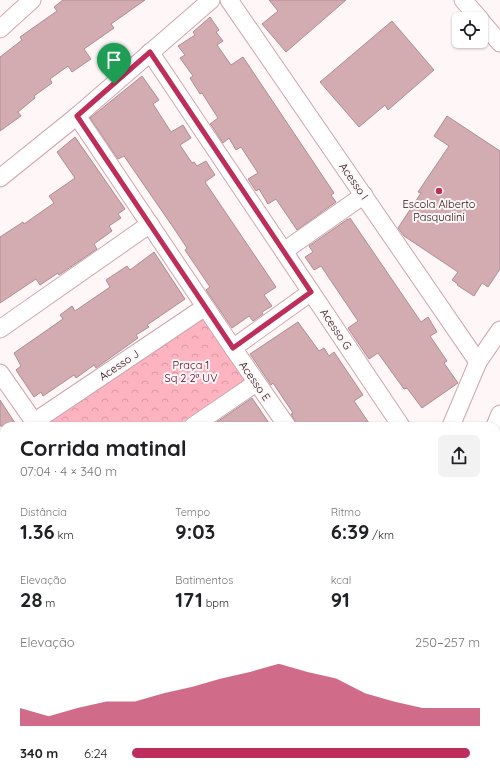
<!DOCTYPE html>
<html lang="pt">
<head>
<meta charset="utf-8">
<style>
  body { margin:0; font-family:Quicksand,sans-serif; background:#f2f2f2; color:#202124; height:100vh; display:flex; flex-direction:column; font-size:15px; white-space:nowrap }
  * { box-sizing:border-box; margin:0 }
  p { font-size:13px; color:#757577 }
  .icon { flex:none; width:22px; height:22px; fill:none; stroke:currentColor; stroke-width:2; stroke-linecap:round; stroke-linejoin:round }
  .map { position:relative; flex:1; overflow:hidden }
  .panel { position:absolute; left:0px; top:422px; width:500px; height:354px; display:flex; flex-direction:column; background:#fff; border-radius:12px 12px 0 0; box-shadow:0 1px 3px #0004 }
  .panel>* { flex:none }
  .controls { position:absolute; left:452px; top:12px; display:grid; gap:8px }
  .controls a { display:grid; place-items:center; width:36px; height:36px; border-radius:6px; background:#fff; box-shadow:0 1px 3px #0004; font-size:20px }
  .pin { position:absolute; display:grid; place-items:center; width:34px; height:34px; color:#fff; margin:-41px -17px; border-radius:50% 50% 50% 0; rotate:-45deg; box-shadow:0 0 4px #0007 }
  .pin .icon { rotate:45deg }
  .round { display:grid; place-items:center; flex:none; width:42px; height:42px; border-radius:6px; background:#f2f2f2 }
  .head { display:flex; align-items:center; justify-content:space-between; height:68px; padding:0 20px }
  h1 { font-size:22px; font-weight:700; line-height:30px }
  .metrics { display:grid; grid-template-columns:repeat(3,1fr); gap:6px; height:68px; padding:4px 20px }
  .metrics div { display:grid; align-content:center }
  .metrics b { font-size:20px; font-weight:700 }
  .metrics small { font-size:11px; font-weight:400 }
  .metrics p { font-size:11px }
  .chart { height:112px; padding:8px 20px }
  .chart p { display:flex; justify-content:space-between }
  .chart svg { width:100%; height:72px; margin-top:4px; fill:#bd2e5a; opacity:.7 }
  ul { padding:0 20px; list-style:none; font-size:13px }
  li { display:grid; grid-template-columns:64px 48px 1fr; align-items:center; height:30px }
  li i { height:10px; border-radius:5px; background:#bd2e5a }
  .map>svg:first-child { display:block }
  .forest { fill:url(#forest-crowns) }
  .building { fill:#d3acb2; stroke:#b18c92 }
  .lines { fill:none; stroke-linecap:round; stroke-linejoin:round }
  .minor-casing { stroke:#cda7ad; stroke-width:19 }
  .minor { stroke:#fff; stroke-width:17 }
  .route-casing { stroke:#fff; stroke-width:8 }
  .route { stroke:#bd2e5a; stroke-width:5 }
  .poi-dot { fill:#bd2e5a; stroke:#fef6f7; stroke-width:1.5 }
  .labels { text-anchor:middle; stroke-width:4; stroke-linejoin:round; paint-order:stroke }
  .street-label { font-size:11px; fill:#1d0f12; stroke:#fef6f7 }
  .poi-label { font-size:11px; fill:#1d0f12; stroke:#fef6f7 }
  .park-label { font-size:11px; fill:#570121; stroke:#fef6f7 }
</style>
</head>
<body>
<div class="map">
<svg width="500" height="776" viewBox="0 0 500 776">
  <defs>
    <pattern id="forest-crowns" width="20" height="18" patternUnits="userSpaceOnUse"><rect width="20" height="18" fill="#fdb3c0"/><path d="M2 6a3 3 0 1 1 6 0M12 15a3 3 0 1 1 6 0" fill="none" stroke="#d899a4"/></pattern>
  </defs>
  <rect width="100%" height="100%" fill="#fef6f7"/>
  <g class="forest">
    <path d="M204 318 246 379 177 426H52L49 422Z"/>
    <path d="M307 772H440L443 776H301Z"/>
  </g>
  <g class="building">
    <path d="M63 0H145L111 24 114 28 84 49 91 59 72 72 68 66 50 79 52 83 34 96 35 98 18 112 21 116 0 131V57L22 40 20 37 57 11 54 7Z"/>
    <path d="M269 0H346L286 52 262 24 278 11Z"/>
    <path d="M210 17 219 30 216 32 223 41 217 45 231 65 243 57 334 193 331 195 336 202 297 230 276 199 268 204 259 189 256 191 248 179 258 173 241 147 236 150 229 138 223 143 212 126 210 124 218 118 202 93 200 94 190 78 193 76 180 58 185 55 178 46 195 35 193 32Z"/>
    <path d="M392 21 434 70 388 110 385 105 359 127 320 82Z"/>
    <path d="M142 76 159 100 153 104 171 132 183 125 191 138 180 145 192 163 194 162 197 166 206 161 215 175 205 182 276 287 264 295 272 306 262 312 263 314 253 321 249 316 232 328 206 290 210 287 185 250 187 248 175 230 124 156 118 159 90 118Z"/>
    <path d="M447 116 500 151V269L488 287 482 283 474 296 457 285 458 284 452 280 458 272 404 236 398 228 421 193 418 192 449 146 434 136Z"/>
    <path d="M75 137 125 209 118 214 121 218 109 226 112 231 94 244 97 249 59 275 58 273 40 285 36 279 0 303V237L23 222 24 224 54 203 49 196 75 178 57 152Z"/>
    <path d="M350 218 421 322 428 317 437 332 430 336 447 361 444 363 458 383 422 408 407 388 404 389 378 353 369 359 348 328 358 321 321 266 314 270 305 257 313 252 309 246 348 219V220Z"/>
    <path d="M154 252 185 299 147 325 149 327 136 335 138 338 96 368 94 365 76 378 74 375 43 396 41 392 34 397 16 370 21 366 14 353 63 319 60 315 72 306 75 311 110 287 106 280 127 266 130 270Z"/>
    <path d="M298 322 319 351 324 348 329 356 334 352 363 395 354 401 371 426H297L295 421 291 414 293 413 273 383 271 385 250 354Z"/>
    <path d="M252 398 271 426H211Z"/>
    <path d="M0 400 17 426H0Z"/>
  </g>
  <g class="lines">
    <g class="minor-casing">
      <g id="minor">
        <path d="M229 0 478 362"/>
        <path d="M463 0 480 19"/>
        <path d="M481 21 500 43"/>
        <path d="M0 29 32 0"/>
        <path d="M150 52 401 426"/>
        <path d="M77 116 233 348 287 426"/>
        <path d="M0 178 77 116 211 0"/>
        <path d="M284 251 364 195"/>
        <path d="M0 329 150 224"/>
        <path d="M233 348 311 292"/>
        <path d="M0 373 37 426"/>
        <path d="M34 422 205 307"/>
        <path d="M193 426 256 383"/>
        <path d="M451 426 478 362 500 330"/>
        <path d="M495 426 500 414"/>
        <path d="M0 517 4 514"/>
        <path d="M0 562 4 568"/>
        <path d="M0 584 4 581"/>
        <path d="M496 594 500 591"/>
        <path d="M496 678 500 684"/>
        <path d="M0 689 4 687"/>
        <path d="M201 772V776"/>
        <path d="M451 772 454 776"/>
        <path d="M123 776 129 772"/>
        <path d="M282 776 288 772"/>
      </g>
    </g>
    <use href="#minor" class="minor"/>
  </g>
  <g class="lines">
    <g class="route-casing">
      <path id="route" d="M150 52 311 292 233 348 77 116Z"/>
    </g>
    <use href="#route" class="route"/>
  </g>
  <circle class="poi-dot" cx="439" cy="191" r="4"/>
  <g class="labels">
    <g class="street-label">
      <text transform="translate(354 181) rotate(55)" y="4">Acesso I</text>
      <text transform="translate(336 329) rotate(56)" y="4">Acesso G</text>
      <text transform="translate(119 365) rotate(-34)" y="4">Acesso J</text>
      <text transform="translate(255 381) rotate(55)" y="4">Acesso E</text>
    </g>
    <g class="poi-label">
      <text x="439" y="208">Escola Alberto<tspan x="439" dy="13">Pasqualini</tspan></text>
    </g>
    <g class="park-label">
      <text x="191" y="369">Praça 1<tspan x="191" dy="13">Sq 2 2ª UV</tspan></text>
    </g>
  </g>
</svg>
<div class="controls">
<a><svg class="icon" aria-label="locate" viewBox="0 0 24 24"><circle cx="12" cy="12" r="6"/><path d="M12 2v4M12 18v4M2 12h4M18 12h4"/></svg></a>
</div>
<div class="pin" style="left:114px;top:84px;background:#1e9e55"><svg class="icon" aria-label="arrive" viewBox="0 0 24 24"><path d="M6 21V4h12l-3 4 3 4H6"/></svg></div>
<section class="panel">
<div class="head"><div><h1>Corrida matinal</h1><p>07:04 · 4 × 340 m</p></div><a class="round"><svg class="icon" aria-label="share" viewBox="0 0 24 24"><path d="M12 15V3M7 8l5-5 5 5M5 13v7h14v-7"/></svg></a></div>
<div class="metrics">
<div><p>Distância</p><b>1.36<small> km</small></b></div>
<div><p>Tempo</p><b>9:03</b></div>
<div><p>Ritmo</p><b>6:39<small> /km</small></b></div>
</div>
<div class="metrics">
<div><p>Elevação</p><b>28<small> m</small></b></div>
<div><p>Batimentos</p><b>171<small> bpm</small></b></div>
<div><p>kcal</p><b>91</b></div>
</div>
<div class="chart"><p><span>Elevação</span>250–257 m</p>
<svg viewBox="0 0 160 44" preserveAspectRatio="none"><path d="M0 44V33L10 38L20 33L30 29L40 29L50 24L60 20L70 15L80 11L90 6L100 11L110 15L120 24L130 29L140 33L150 33L160 33V44z"/></svg>
</div>
<ul>
<li><b>340 m</b>6:24<i style="width:97%"></i></li>
</ul>
</section>
</div>
</body>
</html>
